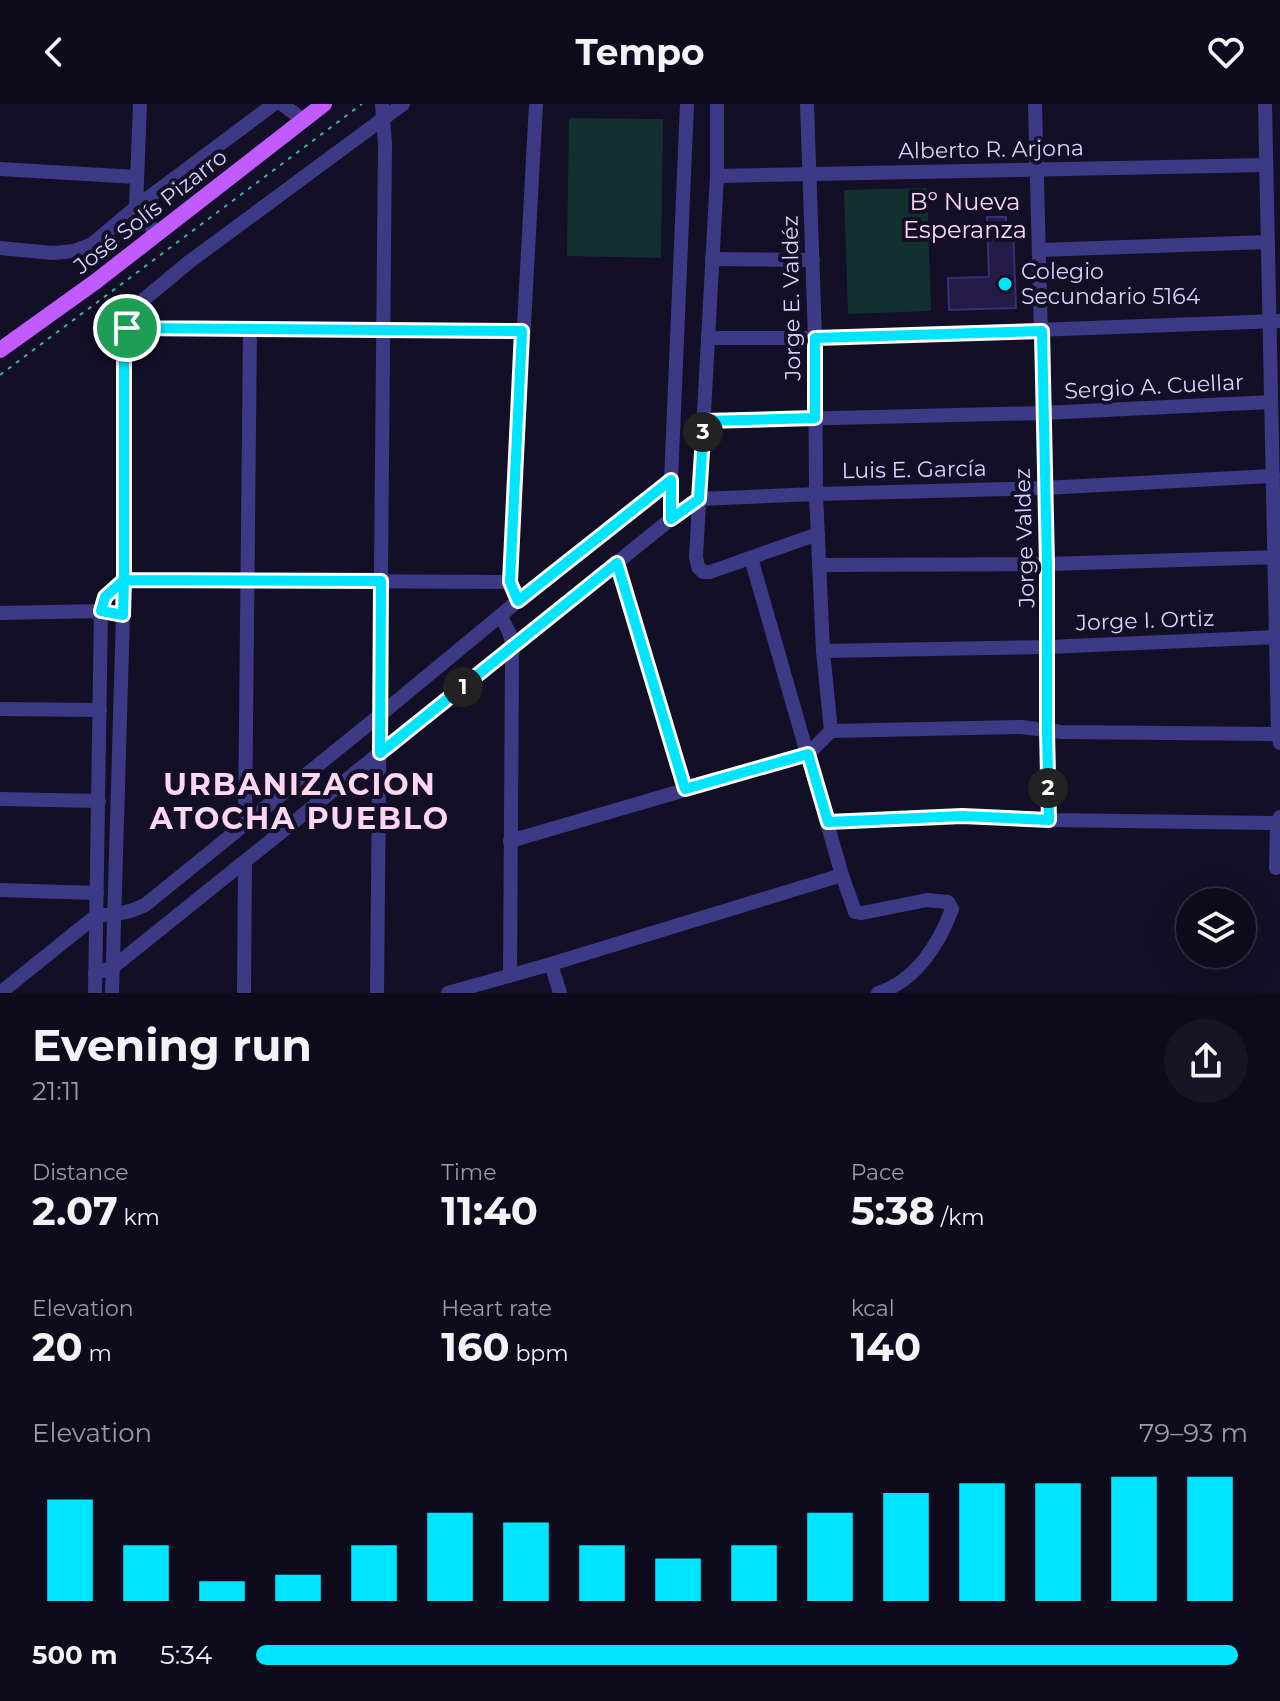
<!DOCTYPE html>
<html lang="en">
<head>
<meta charset="utf-8">
<style>
  body { margin:0; font-family:Montserrat,sans-serif; background:#171425; color:#f1f3f6; height:100vh; display:flex; flex-direction:column; font-size:30px; white-space:nowrap }
  * { box-sizing:border-box; margin:0 }
  p { font-size:26px; color:#9b9ba3 }
  .icon { flex:none; width:44px; height:44px; fill:none; stroke:currentColor; stroke-width:2; stroke-linecap:round; stroke-linejoin:round }
  .map { position:relative; height:889px; overflow:hidden }
  .side { display:flex; flex-direction:column; background:#0e0b1c; flex:1 }
  .side>* { flex:none }
  .buttons { position:absolute; left:1176px; top:784px; display:grid; gap:16px }
  .buttons a { display:grid; place-items:center; width:80px; height:80px; border-radius:50%; background:#0e0b1c; box-shadow:0 8px 32px #0002,0 0 0 2px #2e2b3b; font-size:40px }
  .pin { position:absolute; display:grid; place-items:center; width:68px; height:68px; color:#fff; margin:-34px; border:4px solid #fff; border-radius:50%; box-shadow:0 2px 8px #0007 }
  .km { position:absolute; width:40px; height:40px; margin:-20px; border-radius:50%; background:#222; color:#fff; font-size:22px; line-height:40px; text-align:center }
  .round { display:grid; place-items:center; flex:none; width:84px; height:84px; border-radius:42px; background:#171425 }
  .overview { display:flex; align-items:center; justify-content:space-between; height:136px; padding:0 32px }
  h1 { font-size:44px; font-weight:700; line-height:60px }
  .figures { display:grid; grid-template-columns:repeat(3,1fr); gap:12px; height:136px; padding:8px 32px }
  .figures div { display:grid; align-content:center }
  .figures b { font-size:40px; font-weight:700 }
  .figures small { font-size:22px; font-weight:400 }
  .figures p { font-size:22px }
  .chart { height:224px; padding:16px 32px }
  .chart p { display:flex; justify-content:space-between }
  .chart svg { width:100%; height:144px; margin-top:8px; stroke:#00e5ff; stroke-width:6 }
  ul { padding:0 32px; list-style:none; font-size:26px }
  li { display:grid; grid-template-columns:128px 96px 1fr; align-items:center; height:60px }
  li i { height:20px; border-radius:10px; background:#00e5ff }
  header { display:flex; justify-content:space-between; align-items:center; height:104px; padding:0 32px; background:#0e0b1c; font-size:36px; font-weight:700 }
  .map>svg:first-child { display:block }
  .green { fill:#12302f }
  .building { fill:#241b47; stroke:#3b2d73; stroke-width:2 }
  .lines { fill:none; stroke-linecap:round; stroke-linejoin:round }
  .path { stroke:#2fb8b0; stroke-width:2; stroke-dasharray:4 6; stroke-linecap:butt }
  .minor { stroke:#3d3a85; stroke-width:14 }
  .major { stroke:#c25bff; stroke-width:16 }
  .route-casing { stroke:#fff; stroke-width:16 }
  .route { stroke:#00e5ff; stroke-width:10 }
  .poi-dot { fill:#00e5ff; stroke:#130f26; stroke-width:3 }
  .labels { text-anchor:middle; stroke-width:8; stroke-linejoin:round; paint-order:stroke }
  .street-label { font-size:22px; fill:#d9d4ff; stroke:#130f26 }
  .poi-label { font-size:22px; fill:#d9d4ff; stroke:#130f26; text-anchor:start }
  .neighbourhood-label { font-size:24px; fill:#ffd6f0; stroke:#130f26 }
  .district-label { font-size:30px; font-weight:bold; letter-spacing:2px; fill:#ffd6f0; stroke:#130f26 }
</style>
</head>
<body>
<header><svg class="icon" aria-label="back" viewBox="0 0 24 24"><path d="M15 5l-7 7 7 7"/></svg>Tempo<svg class="icon" aria-label="heart" viewBox="0 0 24 24"><path d="M12 20l-8-8c-3-5 5-10 8-4 3-6 11-1 8 4z"/></svg></header>
<div class="map">
<svg width="1280" height="889" viewBox="0 0 1280 889">
  <rect width="100%" height="100%" fill="#130f26"/>
  <g class="green">
    <path d="M569 14 663 15 661 154 567 152Z"/>
    <path d="M927 84 931 207 848 210 844 86Z"/>
  </g>
  <path class="building" d="M987 113H1006V121H1013L1016 204 949 206 948 174 989 173Z"/>
  <g class="lines">
    <path class="path" d="M0 271 362 0"/>
    <g class="minor">
      <path d="M140 0 136 103 157 130"/>
      <path d="M282 0 303 16"/>
      <path d="M717 0V72L696 453 698 463 703 468H710L818 430"/>
      <path d="M807 0 815 234 816 390 823 547 831 627"/>
      <path d="M1035 0 1047 460V627L1049 716"/>
      <path d="M1265 0 1278 630 1280 639"/>
      <path d="M0 65 137 73"/>
      <path d="M717 72 1266 61"/>
      <path d="M0 144 53 149 74 147 92 140 136 103 274 0"/>
      <path d="M1040 146 1268 138"/>
      <path d="M712 155 813 156"/>
      <path d="M127 224 522 227"/>
      <path d="M708 234H815L1280 217"/>
      <path d="M704 317 1043 309 1271 298"/>
      <path d="M671 415V376L687 0"/>
      <path d="M617 459 685 685"/>
      <path d="M819 461 1047 460 1280 453"/>
      <path d="M513 486 510 478 536 0"/>
      <path d="M0 509 101 507 123 511"/>
      <path d="M500 512C509 526 514 536 512 553L510 871"/>
      <path d="M823 547 1048 543 1276 533"/>
      <path d="M0 605 100 606"/>
      <path d="M831 627 1021 623 1062 628 1280 630"/>
      <path d="M0 695 99 697"/>
      <path d="M828 718 962 712 1049 716 1277 719"/>
      <path d="M245 719 250 225"/>
      <path d="M510 737 808 650 831 627"/>
      <path d="M1276 764 1277 719 1280 713"/>
      <path d="M842 771 855 808 862 809 927 796 948 798 952 805C939 840 916 877 878 889"/>
      <path d="M0 786 97 789"/>
      <path d="M551 860 560 889"/>
      <path d="M95 869 112 864 671 415 699 395 816 390 1044 384 1273 372"/>
      <path d="M0 889 97 811C115 811 129 809 145 801L380 611 518 497 671 376"/>
      <path d="M95 889 101 507 105 493 124 476 510 478"/>
      <path d="M112 889 124 476V250L127 224 136 202 189 158 403 0"/>
      <path d="M244 889 245 758"/>
      <path d="M377 889 385 40 382 0"/>
      <path d="M448 889 551 860 842 771 751 454"/>
    </g>
    <path class="major" d="M0 246 95 178 324 0"/>
  </g>
  <g class="lines">
    <g class="route-casing">
      <path id="route" d="M127 224 124 250V476L105 493 101 507 123 511 124 476 381 477 380 649 617 459 685 685 808 650 828 718 962 712 1049 716 1047 627V460L1042 227 815 234V314L704 317 699 395 671 415V376L518 497 510 478 522 227 127 224"/>
    </g>
    <use href="#route" class="route"/>
  </g>
  <circle class="poi-dot" cx="1005" cy="180" r="8"/>
  <g class="labels">
    <g class="street-label">
      <text transform="translate(991 45) rotate(-1)" y="8">Alberto R. Arjona</text>
      <text transform="translate(150 107) rotate(-38)" y="8">José Solís Pizarro</text>
      <text transform="translate(791 194) rotate(-91)" y="8">Jorge E. Valdéz</text>
      <text transform="translate(1154 282) rotate(-3)" y="8">Sergio A. Cuellar</text>
      <text transform="translate(914 365) rotate(-1)" y="8">Luis E. García</text>
      <text transform="translate(1024 434) rotate(-92)" y="8">Jorge Valdez</text>
      <text transform="translate(1145 516) rotate(-2)" y="8">Jorge I. Ortiz</text>
    </g>
    <g class="poi-label">
      <text x="1021" y="175">Colegio<tspan x="1021" dy="25">Secundario 5164</tspan></text>
    </g>
    <g class="neighbourhood-label">
      <text x="965" y="106">Bº Nueva<tspan x="965" dy="28">Esperanza</tspan></text>
    </g>
    <g class="district-label">
      <text x="300" y="691">URBANIZACION<tspan x="300" dy="34">ATOCHA PUEBLO</tspan></text>
    </g>
  </g>
</svg>
<div class="buttons">
<a><svg class="icon" aria-label="layers" viewBox="0 0 24 24"><path d="M12 4l9 5-9 5-9-5zM3 14l9 5 9-5"/></svg></a>
</div>
<div class="pin" style="left:127px;top:224px;background:#1e9e55"><svg class="icon" aria-label="arrive" viewBox="0 0 24 24"><path d="M6 21V4h12l-3 4 3 4H6"/></svg></div>
<b class="km" style="left:463px;top:583px">1</b>
<b class="km" style="left:1048px;top:684px">2</b>
<b class="km" style="left:703px;top:328px">3</b>
</div>
<section class="side">
<div class="overview"><div><h1>Evening run</h1><p>21:11</p></div><a class="round"><svg class="icon" aria-label="share" viewBox="0 0 24 24"><path d="M12 15V3M7 8l5-5 5 5M5 13v7h14v-7"/></svg></a></div>
<div class="figures">
<div><p>Distance</p><b>2.07<small> km</small></b></div>
<div><p>Time</p><b>11:40</b></div>
<div><p>Pace</p><b>5:38<small> /km</small></b></div>
</div>
<div class="figures">
<div><p>Elevation</p><b>20<small> m</small></b></div>
<div><p>Heart rate</p><b>160<small> bpm</small></b></div>
<div><p>kcal</p><b>140</b></div>
</div>
<div class="chart"><p><span>Elevation</span>79–93 m</p>
<svg viewBox="0 0 160 44" preserveAspectRatio="none"><path d="M5 44V13M15 44V27M25 44V38M35 44V36M45 44V27M55 44V17M65 44V20M75 44V27M85 44V31M95 44V27M105 44V17M115 44V11M125 44V8M135 44V8M145 44V6M155 44V6"/></svg>
</div>
<ul>
<li><b>500 m</b>5:34<i style="width:99%"></i></li>
</ul>
</section>
</body>
</html>
